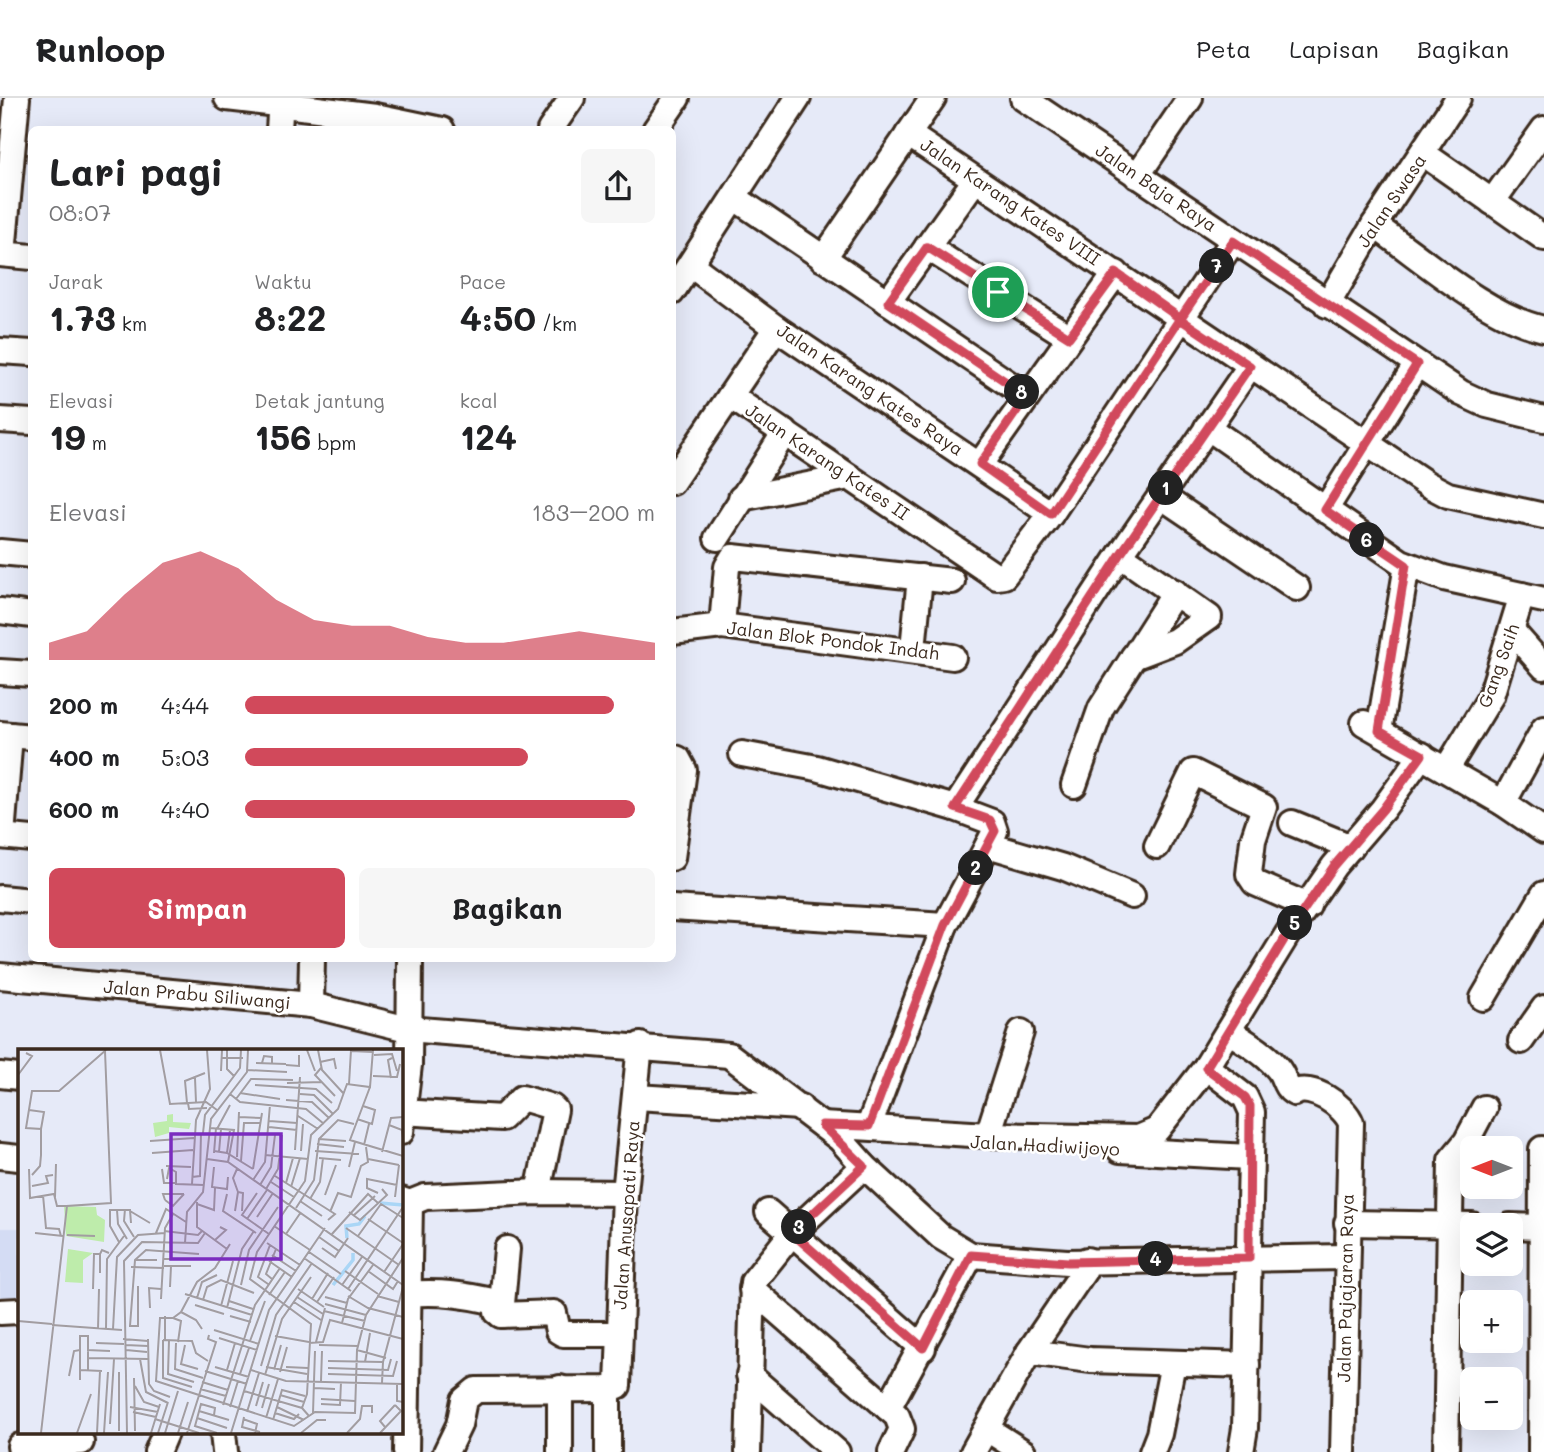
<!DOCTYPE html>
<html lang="id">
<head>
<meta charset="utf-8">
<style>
  body { margin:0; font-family:Mali,sans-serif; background:#f6f6f6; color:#202124; height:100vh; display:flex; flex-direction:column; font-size:26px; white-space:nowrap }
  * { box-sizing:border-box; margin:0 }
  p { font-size:23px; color:#757577 }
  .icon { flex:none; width:38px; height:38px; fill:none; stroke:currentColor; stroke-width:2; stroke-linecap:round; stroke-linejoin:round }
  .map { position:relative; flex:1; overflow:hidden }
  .drawer { position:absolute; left:28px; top:28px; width:648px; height:836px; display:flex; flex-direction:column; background:#fff; border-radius:10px; box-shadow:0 7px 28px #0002 }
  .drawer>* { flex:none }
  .needle { width:46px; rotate:270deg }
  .controls { position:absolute; left:1460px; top:1038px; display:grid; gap:14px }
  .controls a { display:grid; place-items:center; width:63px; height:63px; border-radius:10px; background:#fff; box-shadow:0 7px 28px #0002; font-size:35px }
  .pin { position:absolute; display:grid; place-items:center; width:60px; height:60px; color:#fff; margin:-30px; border:4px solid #fff; border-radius:50%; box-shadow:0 2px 7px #0007 }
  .km { position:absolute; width:35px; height:35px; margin:-18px; border-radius:50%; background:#222; color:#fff; font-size:19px; line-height:35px; text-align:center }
  .round { display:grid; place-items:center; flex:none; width:74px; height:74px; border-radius:10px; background:#f6f6f6 }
  .overview { display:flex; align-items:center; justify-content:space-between; height:119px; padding:0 21px }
  h1 { font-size:38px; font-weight:800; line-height:52px }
  .stats { display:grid; grid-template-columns:repeat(3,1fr); gap:10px; height:119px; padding:7px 21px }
  .stats div { display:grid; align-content:center }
  .stats b { font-size:35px; font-weight:800 }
  .stats small { font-size:19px; font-weight:400 }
  .stats p { font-size:19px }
  .chart { height:196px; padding:14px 21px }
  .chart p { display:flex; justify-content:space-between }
  .chart svg { width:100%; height:126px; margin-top:7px; fill:#d1495b; opacity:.7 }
  .action { display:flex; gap:14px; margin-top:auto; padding:14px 21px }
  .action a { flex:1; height:80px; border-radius:10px; background:#d1495b; color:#fff; font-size:28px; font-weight:800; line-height:80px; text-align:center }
  .action a+a { background:#f6f6f6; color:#202124 }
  ul { padding:0 21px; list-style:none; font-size:23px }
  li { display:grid; grid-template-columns:112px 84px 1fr; align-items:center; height:52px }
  li i { height:18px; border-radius:9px; background:#d1495b }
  header { display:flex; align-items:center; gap:42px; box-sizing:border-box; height:98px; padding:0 35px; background:#fff; border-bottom:2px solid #e0e0e0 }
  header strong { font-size:33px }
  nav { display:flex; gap:38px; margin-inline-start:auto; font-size:24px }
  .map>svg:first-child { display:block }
  .built { fill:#d4dcf4 }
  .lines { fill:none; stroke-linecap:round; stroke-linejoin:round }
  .minor-casing { stroke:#3b2a1e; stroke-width:30 }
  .minor { stroke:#fff; stroke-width:24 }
  .route-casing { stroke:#fff; stroke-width:14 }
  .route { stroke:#d1495b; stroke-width:9 }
  .labels { text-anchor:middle; stroke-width:5; stroke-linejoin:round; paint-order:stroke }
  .street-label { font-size:18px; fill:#3b2a1e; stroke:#fff }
  .inset-river { fill:none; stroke:#aad6f6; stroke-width:3.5 }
  .inset-road { fill:none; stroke:#a29da1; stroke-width:2 }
  .view { fill:#7b2cbf; fill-opacity:0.15; stroke:#7b2cbf; stroke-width:3.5 }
  .inset-edge { fill:none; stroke:#3b2a1e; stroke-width:3.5 }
</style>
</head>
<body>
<header>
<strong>Runloop</strong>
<nav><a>Peta</a><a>Lapisan</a><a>Bagikan</a></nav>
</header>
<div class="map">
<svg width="1544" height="1354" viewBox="0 0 1544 1354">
  <rect width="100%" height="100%" fill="#e6eaf8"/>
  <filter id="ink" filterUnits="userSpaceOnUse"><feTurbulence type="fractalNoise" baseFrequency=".0143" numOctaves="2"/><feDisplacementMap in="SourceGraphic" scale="14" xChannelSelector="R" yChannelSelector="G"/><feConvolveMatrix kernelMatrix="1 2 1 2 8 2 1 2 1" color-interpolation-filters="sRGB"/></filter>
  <g filter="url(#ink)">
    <path class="built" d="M0 1130H19V1206L0 1208Z"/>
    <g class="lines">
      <g class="minor-casing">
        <g id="minor">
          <path d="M227 0 375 18 442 32"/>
          <path d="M1023 0 1461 295 1487 307 1544 321"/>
          <path d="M279 32 281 0"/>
          <path d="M550 32 572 0"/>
          <path d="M655 32 677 0"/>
          <path d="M908 36 1427 386 1448 397 1544 418"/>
          <path d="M1424 56 1544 140"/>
          <path d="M1137 78 1190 0"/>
          <path d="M735 100 1027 298"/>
          <path d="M1492 104 1544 31"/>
          <path d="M1374 127C1423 161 1487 219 1544 231"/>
          <path d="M927 149 1069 239"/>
          <path d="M0 156 32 159"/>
          <path d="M3 156 17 0"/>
          <path d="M823 161 933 0"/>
          <path d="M691 167 776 230 1051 416"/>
          <path d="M672 194 798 0"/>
          <path d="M888 204 975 82"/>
          <path d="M1327 207 1374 127 1458 0"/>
          <path d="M0 253 32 255"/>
          <path d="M730 298 997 479 1004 478 1051 416 1233 143"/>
          <path d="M0 322 32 324"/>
          <path d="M1207 329 1401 464 1444 480 1544 502"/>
          <path d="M980 366 1116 175"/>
          <path d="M672 384 776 230"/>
          <path d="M1161 398 1297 490"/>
          <path d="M741 400 849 379"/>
          <path d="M1325 412 1417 266"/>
          <path d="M717 440 785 334"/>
          <path d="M0 454 32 457"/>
          <path d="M1120 457 1209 519 1175 543 1133 559"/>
          <path d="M0 513 32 517"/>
          <path d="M722 528 727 469 733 459 952 483"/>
          <path d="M672 534 722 528 953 559"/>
          <path d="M1513 534 1544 569"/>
          <path d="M913 551 920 479"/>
          <path d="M0 574 32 576"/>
          <path d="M1364 625 1503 705 1544 733"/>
          <path d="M1379 633 1407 467"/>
          <path d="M0 636 32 639"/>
          <path d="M742 656 817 670 955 710 1120 457 1250 268"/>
          <path d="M672 659 678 661 684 672 672 760"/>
          <path d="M1446 672 1491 598 1522 497"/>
          <path d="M1074 687 1101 610 1175 494"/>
          <path d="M1503 705 1544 631"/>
          <path d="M955 710 992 724 995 733 988 747 1063 769 1132 798"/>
          <path d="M1292 725 1351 749"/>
          <path d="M0 738 32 741"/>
          <path d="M2 738 10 637"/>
          <path d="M1157 748 1193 674 1264 709 1253 742 1249 776 1255 785 1308 808"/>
          <path d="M0 800 32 803"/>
          <path d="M672 810 945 827 869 1028"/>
          <path d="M945 827 988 747"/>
          <path d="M0 878 311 907 408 931 729 957 840 1041 864 1068 941 1139 971 1157 1067 1164 1345 1159"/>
          <path d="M1483 900 1544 796"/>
          <path d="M311 907 312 861"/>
          <path d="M1229 933C1246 945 1266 955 1279 972 1285 980 1284 989 1294 995 1311 985 1345 1008 1351 1025L1343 1354"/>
          <path d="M1521 943 1544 910"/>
          <path d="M1206 969 1245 999 1252 1014 1245 1330 1241 1354"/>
          <path d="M0 977 19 979"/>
          <path d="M636 999 800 1009"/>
          <path d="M401 1014 502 1020 522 1000 552 1009 555 1012 538 1094"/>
          <path d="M822 1027 988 1037 1138 1040 1157 1032 1206 969 1290 832 1334 768 1383 711 1422 657"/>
          <path d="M401 1034 409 967 410 861"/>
          <path d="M988 1037 1021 934"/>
          <path d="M1120 1052 1249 1059"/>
          <path d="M0 1058 19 1060"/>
          <path d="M401 1102 410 1105 425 1099 538 1094 625 1095"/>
          <path d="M768 1114 923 1250"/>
          <path d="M1347 1125 1472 1127"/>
          <path d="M1510 1128 1542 1129"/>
          <path d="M752 1191 897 1318 902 1331 891 1354"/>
          <path d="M408 1196C440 1193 466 1197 496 1204L497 1214 501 1217 554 1215 558 1233 563 1236H619"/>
          <path d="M0 1214 19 1213"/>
          <path d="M501 1217 507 1151"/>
          <path d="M1029 1254 1090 1262 1247 1267"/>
          <path d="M749 1277 837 1354"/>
          <path d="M560 1290V1354"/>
          <path d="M888 1310 971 1157"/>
          <path d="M987 1331 1023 1354"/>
          <path d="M223 1335 225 1354"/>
          <path d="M21 1354 20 1348 81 1344"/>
          <path d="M157 1354 165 1335"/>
          <path d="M406 1354 410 1105"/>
          <path d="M446 1354 459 1327 464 1302 476 1292 608 1291 618 1288 625 1095 640 947"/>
          <path d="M608 1354V1291"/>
          <path d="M748 1354 753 1184 792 1135 864 1068"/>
          <path d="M973 1354 1029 1254 1084 1173 1087 1162"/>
          <path d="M1152 1354 1159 1336 1173 1265"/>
          <path d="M1446 1354 1451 1062 1466 1044 1484 1010"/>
          <path d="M1541 1354 1542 1051"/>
        </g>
      </g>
      <use href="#minor" class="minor"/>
    </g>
  </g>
  <g class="lines" filter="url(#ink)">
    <g class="route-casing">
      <path id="route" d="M998 194 1069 239 1116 175 1174 216 1180 221 1250 268 1120 457 955 710 990 722 995 733 945 827 869 1028 822 1027 864 1068 792 1135 923 1250 971 1157 1068 1164 1249 1160 1250 1008 1245 999 1206 970 1290 832 1334 768 1383 711 1422 657 1379 633 1406 467 1325 412 1417 266 1233 143 1180 221 1177 225 1051 416 980 366 1027 298 888 204 927 149 998 194"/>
    </g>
    <use href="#route" class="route"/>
  </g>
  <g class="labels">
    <g class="street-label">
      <text transform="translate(1156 90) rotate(34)" y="6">Jalan Baja Raya</text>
      <text transform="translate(1392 103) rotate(-56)" y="6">Jalan Swasa</text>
      <text transform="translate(1010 104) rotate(34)" y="6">Jalan Karang Kates VIII</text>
      <text transform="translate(870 292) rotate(34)" y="6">Jalan Karang Kates Raya</text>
      <text transform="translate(827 364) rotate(34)" y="6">Jalan Karang Kates II</text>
      <text transform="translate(833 543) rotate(7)" y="6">Jalan Blok Pondok Indah</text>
      <text transform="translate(1499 568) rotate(-70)" y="6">Gang Saih</text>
      <text transform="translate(197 897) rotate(5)" y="6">Jalan Prabu Siliwangi</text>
      <text transform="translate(1045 1048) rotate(3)" y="6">Jalan Hadiwijoyo</text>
      <text transform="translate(627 1117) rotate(-86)" y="6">Jalan Anusapati Raya</text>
      <text transform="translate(1346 1190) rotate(-89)" y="6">Jalan Pajajaran Raya</text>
    </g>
  </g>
  <g transform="translate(18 951)">
    <rect width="385" height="385" fill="#e6eaf8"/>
    <path d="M155 65V73L173 74 171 80 151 78V84L137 88 135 74 149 72V66ZM46 157 78 158 79 166 87 171 86 193 48 187ZM50 200 75 204 65 211V234L47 233Z" fill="#beecab"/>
    <path class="inset-river" d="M362 154 385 156M329 189 328 177 341 175 347 167M315 236 335 211V204"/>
    <path class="inset-road" d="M142 1 152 55 188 53 199 61M209 1V20L216 27M289 1 297 22M300 1 304 21 326 45M333 2 355 3M356 6 374 5 379 22M204 9H225M302 13 316 10 318 20M238 14 268 15M244 14 246 7 254 8V14M268 16 281 17V6M303 19 297 26 317 47M229 21 269 23M203 22 204 1M0 26 14 7 8 4M355 27 379 28 382 15M177 29 178 53M373 29 370 11 374 9M269 34 304 33M331 35 333 1M237 36 298 40 314 54M352 38 332 91 385 107M222 44 262 50M212 45 222 53 288 60 306 75M282 45 296 46 315 65M218 50 233 30 275 31M268 51 294 53 311 69M169 54 167 32 187 24M170 54 171 60 189 59M11 61 26 63 23 80M280 67 300 80M221 68 244 69M339 70 354 75 357 61 345 57M251 72 279 74M371 76 384 81 385 89M251 78 279 81M192 79 216 81 210 113M199 80 212 56M185 84 187 66 222 19 223 1M301 90 328 92M132 92 176 89M299 95 326 98M346 96 351 75M277 101 282 28M196 102 209 104 235 120M283 102 285 75M297 102 341 105M201 103 203 80M364 103 373 69 385 68M134 104 175 101M196 104 198 79M209 104 212 81M247 106 290 110M219 108 221 63M301 109 323 111M189 110 210 113 385 236M350 110 381 116M223 112 226 74H243M148 117 173 118M196 118 194 138 209 140 210 128M331 118 337 93M11 120 12 149 36 145 39 157H49M144 120 146 134H158M235 120 244 64M14 126 22 117 23 106V80L8 79 14 42H41L88 1M257 127 317 165 310 171M174 128 182 127 183 84M149 130 151 119 158 123V135L186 136M235 131 247 113 252 56M253 133 276 148M268 134 275 109M174 135 178 71 192 40 189 1M242 136 253 118 257 86M14 137 30 134 28 127 35 126M273 138 282 109M248 140 260 120 264 86M220 143 225 144 224 162M239 144 224 166 251 185M360 144 349 139V130L379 136M209 145 205 162 238 184M25 146 28 179 41 180 43 187M307 146 318 116M37 148 38 115M377 148 381 116M292 150 302 133 305 109M147 151 145 145H166M147 151 155 157 166 145M282 152 304 167M179 153V178L209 200M179 155 196 161 197 139M278 159 296 131 301 90 320 71 336 75M107 160 106 172 116 188M99 161 100 175 109 190M112 162 132 174M217 162 220 143 215 129 219 120M312 163 320 144 333 148 343 117 350 113 348 98M331 163 342 171 369 146 364 140M335 167 357 147M239 168 255 144M229 170 249 141M350 170 385 194M256 177 292 201M328 179 381 216M146 182 180 186 184 182M17 184 45 187M138 184 148 160 168 173M268 185 283 163M314 185 350 145 360 154M49 186 77 187M340 187 363 155 385 169M301 188 321 202 330 189M197 191 208 181 202 178M101 193 92 177V161H112L113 174M167 194 169 163 185 143 193 70 229 23 230 1M249 194 282 216M212 195 197 219 179 233 163 263 155 269H142L138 332 276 377 297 363 337 364 339 301 348 266 385 209M304 199 317 208 321 202M291 203 323 225M254 206 278 222M286 209 333 242M146 210H177M117 211H139M251 212 274 228M146 217H173M113 218 146 219M327 222 360 245M350 222 375 240 380 232M366 223 385 195M82 224V205L84 201 91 204M254 230 248 225 258 200M250 235 240 228 252 196M223 236 231 201 260 158M324 236 344 208M152 238 153 217M75 240 76 205H82M280 240 306 258M330 240 385 158M167 245 234 266M251 246 267 223M330 247 350 259 385 268M359 247 381 253M279 248 305 265M307 248 329 254M179 249 184 233 199 226M143 250 147 179 155 165M294 250 310 224M185 251 189 238 203 231 236 244M211 252 235 260M276 253 303 271M299 253 316 228M307 255 348 266M177 256 206 265M203 257 215 212M132 259 131 239 143 240M209 259 224 200 236 182M306 262 347 272M163 263 178 271 184 280M212 267 233 273M155 269 163 272 160 293M0 272 34 275M324 274 330 250 355 216M34 276 104 281M111 277H120V237M112 277 117 211 128 201 181 205M80 280 81 240M88 280 89 210 106 187M95 280 99 208 120 186 147 184M196 281 241 295M257 287 291 293M201 289 239 301M105 290 130 292M130 290 131 335 136 342 152 348M145 291V329L174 338M145 291 174 292 178 304 190 312M147 291V267M151 291 150 325 176 333M232 292 247 252M298 293 307 259M78 294 106 295M158 294 157 320 185 329M291 294 305 293 312 271 385 290M107 296 130 297M167 296 163 315 180 320M301 296 340 297M69 301 92 302M108 301 129 303M339 301 368 309M70 309 130 310M122 310 128 343 150 354M310 312 365 313M347 313 352 284M243 317 258 266 294 214M197 318 231 328M248 318 289 325M268 318 290 319M310 319 370 321 373 310M62 321 84 322M70 321V286M209 321 217 294M233 321 268 332 385 335M256 321 263 296M187 322 229 335M101 323V382M262 323 269 298M222 325 231 299M310 325 375 327 379 312M247 326 264 270 293 228M51 327 56 302 62 301M116 329 117 382M62 331V287H70M296 332 297 302M303 332 304 302M184 333 210 341M364 334 365 313 385 238M379 335V352L385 353M117 337 126 353 141 358M296 339 317 340M182 340 208 347M226 342 284 359 291 367M262 346 286 353M303 350 337 352M303 355 322 356 323 333M205 356 237 256 262 219M238 357 245 333M112 358 140 363M212 358 220 332M259 358 286 371M244 359 251 335M284 359 289 345 293 275 232 230 239 203 287 132 293 86 320 60 329 35 352 38 355 1M181 362 211 371M115 363 138 368M229 363 241 324M257 364 276 370 281 365M295 364 296 332M196 366 197 359 183 355 177 377 199 384M226 368 224 378 242 383M179 369 209 379M248 369 260 330M137 370 181 384M225 370 239 375 237 384M255 371 264 341 287 347M92 375 96 310M367 378 362 372 377 356M23 384 49 157 93 154 87 2M59 384 73 345M79 384 82 322M86 384 90 323M109 384 106 212 124 193 180 194 187 184M133 384 142 355M140 384 150 353M147 384 160 342M160 384 170 353M169 384 198 293 190 290 191 286M213 384 251 261 307 179M283 384 299 371H308M329 384 342 370 344 357H354V364M362 384 383 362 377 356"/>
    <path class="view" d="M153 85H263V210H153Z"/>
    <rect width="385" height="385" class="inset-edge"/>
  </g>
</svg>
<div class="controls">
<a><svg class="needle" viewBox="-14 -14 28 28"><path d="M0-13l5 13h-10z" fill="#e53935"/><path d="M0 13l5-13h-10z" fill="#757577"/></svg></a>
<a><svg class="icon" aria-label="layers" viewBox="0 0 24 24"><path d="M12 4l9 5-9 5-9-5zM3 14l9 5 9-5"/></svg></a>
<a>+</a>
<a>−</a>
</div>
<div class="pin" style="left:998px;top:194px;background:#1e9e55"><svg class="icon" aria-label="arrive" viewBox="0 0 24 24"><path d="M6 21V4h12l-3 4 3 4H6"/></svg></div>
<b class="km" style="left:1166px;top:390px">1</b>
<b class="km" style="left:976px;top:770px">2</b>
<b class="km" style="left:799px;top:1129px">3</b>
<b class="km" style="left:1156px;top:1161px">4</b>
<b class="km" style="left:1295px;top:825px">5</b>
<b class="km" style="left:1367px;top:442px">6</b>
<b class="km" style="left:1217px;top:168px">7</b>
<b class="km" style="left:1022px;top:294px">8</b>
<section class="drawer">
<div class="overview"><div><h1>Lari pagi</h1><p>08:07</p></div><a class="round"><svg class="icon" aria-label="share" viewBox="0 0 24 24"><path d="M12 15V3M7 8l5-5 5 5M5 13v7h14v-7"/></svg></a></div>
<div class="stats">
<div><p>Jarak</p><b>1.73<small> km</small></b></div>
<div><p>Waktu</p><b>8:22</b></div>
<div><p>Pace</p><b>4:50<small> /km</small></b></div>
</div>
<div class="stats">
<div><p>Elevasi</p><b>19<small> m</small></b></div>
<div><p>Detak jantung</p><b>156<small> bpm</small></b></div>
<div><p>kcal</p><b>124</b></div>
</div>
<div class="chart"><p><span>Elevasi</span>183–200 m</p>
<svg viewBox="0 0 160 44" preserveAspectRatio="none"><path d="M0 44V38L10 34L20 21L30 10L40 6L50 12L60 23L70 30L80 32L90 32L100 36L110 38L120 38L130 36L140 34L150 36L160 38V44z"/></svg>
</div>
<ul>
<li><b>200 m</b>4:44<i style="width:90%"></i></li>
<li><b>400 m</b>5:03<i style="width:69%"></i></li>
<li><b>600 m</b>4:40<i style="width:95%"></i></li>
</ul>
<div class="action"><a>Simpan</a><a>Bagikan</a></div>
</section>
</div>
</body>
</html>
